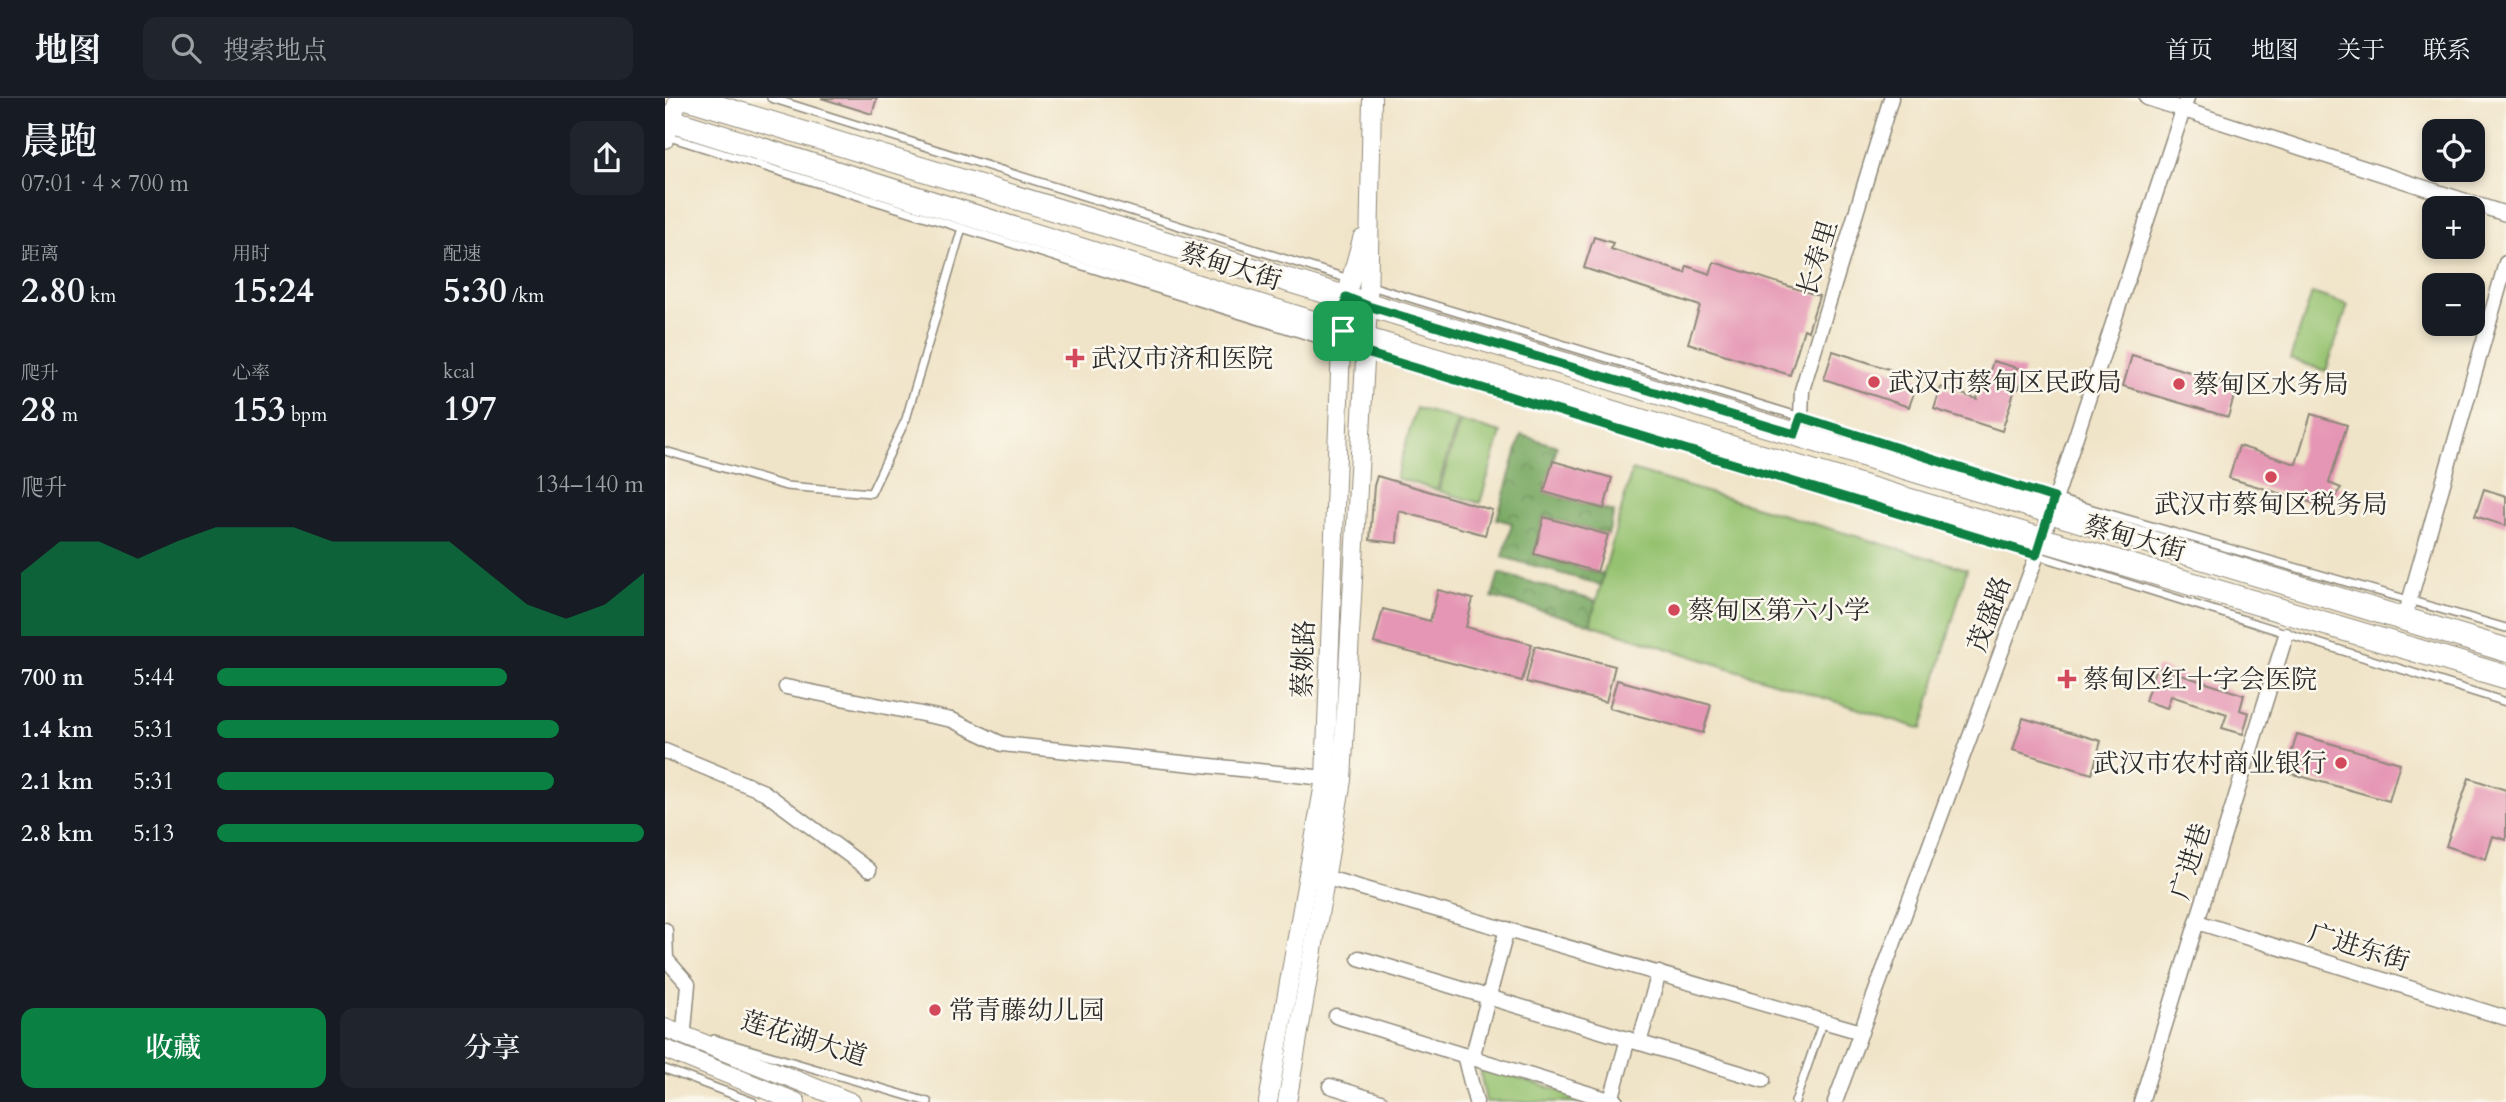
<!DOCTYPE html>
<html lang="zh">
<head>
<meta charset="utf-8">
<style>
  body { margin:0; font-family:Cardo,"Noto Serif SC",serif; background:#20242c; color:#f1f3f6; height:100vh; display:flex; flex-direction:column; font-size:26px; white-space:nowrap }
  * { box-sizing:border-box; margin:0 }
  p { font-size:23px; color:#9ea1a6 }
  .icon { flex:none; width:38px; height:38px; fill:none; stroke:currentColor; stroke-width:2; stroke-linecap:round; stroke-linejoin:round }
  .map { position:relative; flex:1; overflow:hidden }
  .sheet { display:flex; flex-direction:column; background:#171b24; width:665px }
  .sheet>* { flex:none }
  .buttons { position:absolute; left:1757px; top:21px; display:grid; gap:14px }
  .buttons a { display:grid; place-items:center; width:63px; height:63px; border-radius:14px; background:#171b24; box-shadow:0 4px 10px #0003; font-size:35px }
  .pin { position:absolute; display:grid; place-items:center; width:60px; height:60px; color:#fff; margin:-30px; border-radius:14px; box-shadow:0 4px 10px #0006 }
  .round { display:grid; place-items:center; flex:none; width:74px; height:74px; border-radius:14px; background:#20242c }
  .headline { display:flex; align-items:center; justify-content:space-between; height:119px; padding:0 21px }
  h1 { font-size:38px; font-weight:600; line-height:52px }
  .stats { display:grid; grid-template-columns:repeat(3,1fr); gap:10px; height:119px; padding:7px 21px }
  .stats div { display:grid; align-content:center }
  .stats b { font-size:35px; font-weight:600 }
  .stats small { font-size:19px; font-weight:400 }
  .stats p { font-size:19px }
  .chart { height:196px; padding:14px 21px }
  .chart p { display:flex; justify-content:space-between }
  .chart svg { width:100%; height:126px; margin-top:7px; fill:#0b8043; opacity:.7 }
  .cta { display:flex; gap:14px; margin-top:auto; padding:14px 21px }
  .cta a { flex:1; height:80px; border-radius:14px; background:#0b8043; color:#fff; font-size:28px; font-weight:600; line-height:80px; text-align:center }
  .cta a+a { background:#20242c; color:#f1f3f6 }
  ul { padding:0 21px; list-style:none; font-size:23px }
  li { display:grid; grid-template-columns:112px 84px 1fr; align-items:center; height:52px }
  li i { height:18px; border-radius:9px; background:#0b8043 }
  header { display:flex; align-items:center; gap:42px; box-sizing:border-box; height:98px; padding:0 35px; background:#171b24; border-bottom:2px solid #363941 }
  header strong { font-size:33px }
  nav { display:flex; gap:38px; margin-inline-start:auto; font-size:24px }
  .search { width:490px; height:63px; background:#20242c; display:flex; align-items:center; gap:18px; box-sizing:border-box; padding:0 24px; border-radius:14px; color:#9ea1a6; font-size:26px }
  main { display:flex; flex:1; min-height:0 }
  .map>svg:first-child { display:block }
  .green { fill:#95c270; stroke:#60764e; stroke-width:2 }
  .forest { fill:url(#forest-crowns); stroke:#526a46; stroke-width:2 }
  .building { fill:#e596b4 }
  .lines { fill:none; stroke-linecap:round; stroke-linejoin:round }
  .service-casing { stroke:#8e887a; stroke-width:10 }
  .minor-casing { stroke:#8e887a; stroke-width:17 }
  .tertiary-casing { stroke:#8e887a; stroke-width:20 }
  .primary-casing { stroke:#8e887a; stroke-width:25 }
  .service { stroke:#fff; stroke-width:7 }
  .minor { stroke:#fff; stroke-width:14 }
  .tertiary { stroke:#fff; stroke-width:18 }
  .primary { stroke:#fff; stroke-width:23 }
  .route-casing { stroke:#fff; stroke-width:14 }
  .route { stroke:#0b8043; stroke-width:9 }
  .poi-dot { fill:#d1495b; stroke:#fbf7ec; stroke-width:2.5 }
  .labels { text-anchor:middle; stroke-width:5; stroke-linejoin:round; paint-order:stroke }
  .street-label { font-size:26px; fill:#2b2b2b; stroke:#fbf7ec }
  .poi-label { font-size:26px; fill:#2b2b2b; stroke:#fbf7ec; text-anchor:start }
</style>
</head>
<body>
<header>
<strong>地图</strong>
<div class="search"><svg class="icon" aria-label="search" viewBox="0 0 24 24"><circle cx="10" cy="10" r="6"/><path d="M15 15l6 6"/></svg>搜索地点</div>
<nav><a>首页</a><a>地图</a><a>关于</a><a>联系</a></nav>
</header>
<main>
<section class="sheet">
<div class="headline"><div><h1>晨跑</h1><p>07:01 · 4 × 700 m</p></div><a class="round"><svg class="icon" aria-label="share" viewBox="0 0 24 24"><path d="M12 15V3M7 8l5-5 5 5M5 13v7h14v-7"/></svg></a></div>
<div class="stats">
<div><p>距离</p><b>2.80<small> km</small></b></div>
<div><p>用时</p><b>15:24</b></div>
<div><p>配速</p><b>5:30<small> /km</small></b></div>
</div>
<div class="stats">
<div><p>爬升</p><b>28<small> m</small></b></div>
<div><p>心率</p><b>153<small> bpm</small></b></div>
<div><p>kcal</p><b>197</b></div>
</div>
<div class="chart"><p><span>爬升</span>134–140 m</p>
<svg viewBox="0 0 160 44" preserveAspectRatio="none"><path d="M0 44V22L10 11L20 11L30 17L40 11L50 6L60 6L70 6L80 11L90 11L100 11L110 11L120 22L130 33L140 38L150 33L160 22V44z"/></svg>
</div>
<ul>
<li><b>700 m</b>5:44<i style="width:68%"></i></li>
<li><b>1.4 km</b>5:31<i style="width:80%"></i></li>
<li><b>2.1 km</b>5:31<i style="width:79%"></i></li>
<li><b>2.8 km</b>5:13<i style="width:100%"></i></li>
</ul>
<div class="cta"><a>收藏</a><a>分享</a></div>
</section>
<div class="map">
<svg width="1841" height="1004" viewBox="0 0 1841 1004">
  <defs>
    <pattern id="forest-crowns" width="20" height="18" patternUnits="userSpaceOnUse" patternTransform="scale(1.75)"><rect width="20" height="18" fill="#78a862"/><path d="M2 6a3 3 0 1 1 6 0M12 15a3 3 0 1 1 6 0" fill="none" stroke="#638951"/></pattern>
  </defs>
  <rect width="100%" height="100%" fill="#fbf7ec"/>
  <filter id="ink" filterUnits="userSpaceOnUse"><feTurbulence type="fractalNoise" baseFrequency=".0143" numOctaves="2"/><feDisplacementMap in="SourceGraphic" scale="14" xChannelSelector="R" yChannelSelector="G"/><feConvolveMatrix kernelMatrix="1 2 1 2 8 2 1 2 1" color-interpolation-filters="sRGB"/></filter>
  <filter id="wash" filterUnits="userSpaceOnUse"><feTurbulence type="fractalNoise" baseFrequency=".00686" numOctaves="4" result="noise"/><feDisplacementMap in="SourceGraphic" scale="28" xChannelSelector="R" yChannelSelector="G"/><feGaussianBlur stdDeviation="1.57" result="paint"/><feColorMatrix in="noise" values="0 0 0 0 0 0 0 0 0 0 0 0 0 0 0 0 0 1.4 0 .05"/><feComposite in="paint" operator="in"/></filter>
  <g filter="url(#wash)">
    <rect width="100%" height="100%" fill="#f0e4c8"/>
    <g class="green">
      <path d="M1647 195 1683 207 1661 273 1625 261Z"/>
      <path d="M751 310 793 322 772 392 731 380Z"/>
      <path d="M795 323 836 335 815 405 774 393Z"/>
      <path d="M967 372 1302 471 1257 631 925 526Z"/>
      <path d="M814 968 931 1004H821Z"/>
    </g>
    <g class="forest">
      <path d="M856 337 892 348 880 394 949 414 943 437 879 419 869 456 938 476 936 487 838 459 847 425 832 421Z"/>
      <path d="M834 475 931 503 925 526 827 499Z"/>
    </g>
    <g id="blocks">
      <g class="building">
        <path d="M156 0H212L207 16Z"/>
        <path d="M929 139 948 145 946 151 1020 175 1022 168 1045 176 1049 164 1154 198 1143 233 1139 231 1125 277 1023 245 1035 208 919 170Z"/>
        <path d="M1168 253 1254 281 1244 309 1159 281Z"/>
        <path d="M1467 257 1572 288 1563 319 1458 288Z"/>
        <path d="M1328 263 1359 272 1354 291H1350L1337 333 1269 311 1276 289 1312 301 1320 276H1324Z"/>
        <path d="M1646 316 1682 327 1664 385 1676 390 1667 402 1651 406 1564 380 1574 348 1631 366Z"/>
        <path d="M888 363 947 380 939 411 879 394Z"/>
        <path d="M712 378 827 412 820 437 734 413 732 445 705 442 709 388Z"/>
        <path d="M1819 391 1841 398V428L1810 418Z"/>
        <path d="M879 419 943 437 932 474 869 456Z"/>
        <path d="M773 492 808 501 801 529 867 546 857 583 709 545 718 511 765 523Z"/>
        <path d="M870 548 950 568 941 604 861 584Z"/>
        <path d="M1491 569 1579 597 1575 612 1584 615 1578 636 1557 630 1562 616 1506 598 1502 610 1480 603Z"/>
        <path d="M952 582 1046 607 1038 635 944 610Z"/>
        <path d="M1358 620 1436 643 1427 676 1348 652Z"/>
        <path d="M1632 636 1735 665 1724 703 1621 674Z"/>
        <path d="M1804 680 1841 692V742L1828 738 1821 761 1781 748Z"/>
      </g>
    </g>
  </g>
  <g filter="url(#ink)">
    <use href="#blocks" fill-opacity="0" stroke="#8e887a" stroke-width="2"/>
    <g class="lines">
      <g class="service-casing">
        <g id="service">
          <path d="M106 0 684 181"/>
          <path d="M1 38 698 255 1372 457 1841 604"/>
          <path d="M706 188 1136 319 1389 400 1841 530"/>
          <path d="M0 353 121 388 206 395 241 321 297 130"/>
          <path d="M49 941 263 1004"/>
          <path d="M0 971 88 1004"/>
          <path d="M1130 1004 1158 923"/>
        </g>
      </g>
      <g class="minor-casing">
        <g id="minor">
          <path d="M1482 0 1841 116"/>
          <path d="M1130 336 1136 319 1137 292 1226 0"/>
          <path d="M1739 522 1841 165"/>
          <path d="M121 589 287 622 337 646 669 681"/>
          <path d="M0 653 99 694 204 772"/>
          <path d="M652 777 1196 934"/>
          <path d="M1532 824 1841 920"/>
          <path d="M0 832 1 861 23 886 19 932"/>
          <path d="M694 860 1098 982"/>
          <path d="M671 918 951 1004"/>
          <path d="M804 959 799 957 811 1004"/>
          <path d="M807 960 842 831"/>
          <path d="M665 988 716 1004"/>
          <path d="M946 1002 963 941 974 945 994 875"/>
          <path d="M1170 1004 1372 457 1522 0"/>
          <path d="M1476 1004 1621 537"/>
        </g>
      </g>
      <g class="tertiary-casing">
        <g id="tertiary">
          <path d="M0 41 14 0"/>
          <path d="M0 930 186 1004"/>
          <path d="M0 951 131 1004"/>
          <path d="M603 1004 660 680 676 248 681 199 697 141"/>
          <path d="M622 1004 677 682 703 208 707 0"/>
        </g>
      </g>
      <g class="primary-casing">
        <g id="primary">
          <path d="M23 0 1841 552"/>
          <path d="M0 21 700 241 1841 579"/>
        </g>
      </g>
      <use href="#service" class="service"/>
      <use href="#minor" class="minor"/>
      <use href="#tertiary" class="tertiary"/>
      <use href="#primary" class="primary"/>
    </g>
  </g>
  <g class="lines" filter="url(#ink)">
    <g class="route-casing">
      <path id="route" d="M681 199 703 208 1130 336 1136 319 1389 400 1371 457 698 254 700 241 678 233Z"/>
    </g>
    <use href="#route" class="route"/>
  </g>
  <g class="poi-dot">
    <path d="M406.5 249.5h7v7h7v7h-7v7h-7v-7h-7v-7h7z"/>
    <circle cx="1209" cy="284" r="7"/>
    <circle cx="1514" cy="286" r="7"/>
    <circle cx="1606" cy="379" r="7"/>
    <circle cx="1009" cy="512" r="7"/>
    <path d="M1398.5 570.5h7v7h7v7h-7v7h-7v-7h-7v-7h7z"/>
    <circle cx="1676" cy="665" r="7"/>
    <circle cx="270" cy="912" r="7"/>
  </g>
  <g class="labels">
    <g class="street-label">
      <text transform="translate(1152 160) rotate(-73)" y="9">长寿里</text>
      <text transform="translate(566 168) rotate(17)" y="9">蔡甸大街</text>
      <text transform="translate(1470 440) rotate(16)" y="9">蔡甸大街</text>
      <text transform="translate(1324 516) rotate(-70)" y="9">茂盛路</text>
      <text transform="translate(638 561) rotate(-88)" y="9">蔡姚路</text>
      <text transform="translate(1525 763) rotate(-73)" y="9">广进巷</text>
      <text transform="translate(1694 849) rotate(17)" y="9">广进东街</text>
      <text transform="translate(139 940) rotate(17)" y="9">莲花湖大道</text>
    </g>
    <g class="poi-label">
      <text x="426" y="269">武汉市济和医院</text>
      <text x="1223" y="293">武汉市蔡甸区民政局</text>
      <text x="1528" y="295">蔡甸区水务局</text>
      <text x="1606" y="415" text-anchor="middle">武汉市蔡甸区税务局</text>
      <text x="1023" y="521">蔡甸区第六小学</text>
      <text x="1418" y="590">蔡甸区红十字会医院</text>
      <text x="1662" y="674" text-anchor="end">武汉市农村商业银行</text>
      <text x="284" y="921">常青藤幼儿园</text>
    </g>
  </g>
</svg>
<div class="buttons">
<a><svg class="icon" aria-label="locate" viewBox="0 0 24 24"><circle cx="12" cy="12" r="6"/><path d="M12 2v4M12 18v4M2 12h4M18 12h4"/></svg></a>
<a>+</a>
<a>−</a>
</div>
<div class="pin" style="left:678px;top:233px;background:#1e9e55"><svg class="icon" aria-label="arrive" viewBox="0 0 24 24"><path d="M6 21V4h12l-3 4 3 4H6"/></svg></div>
</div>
</main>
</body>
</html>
